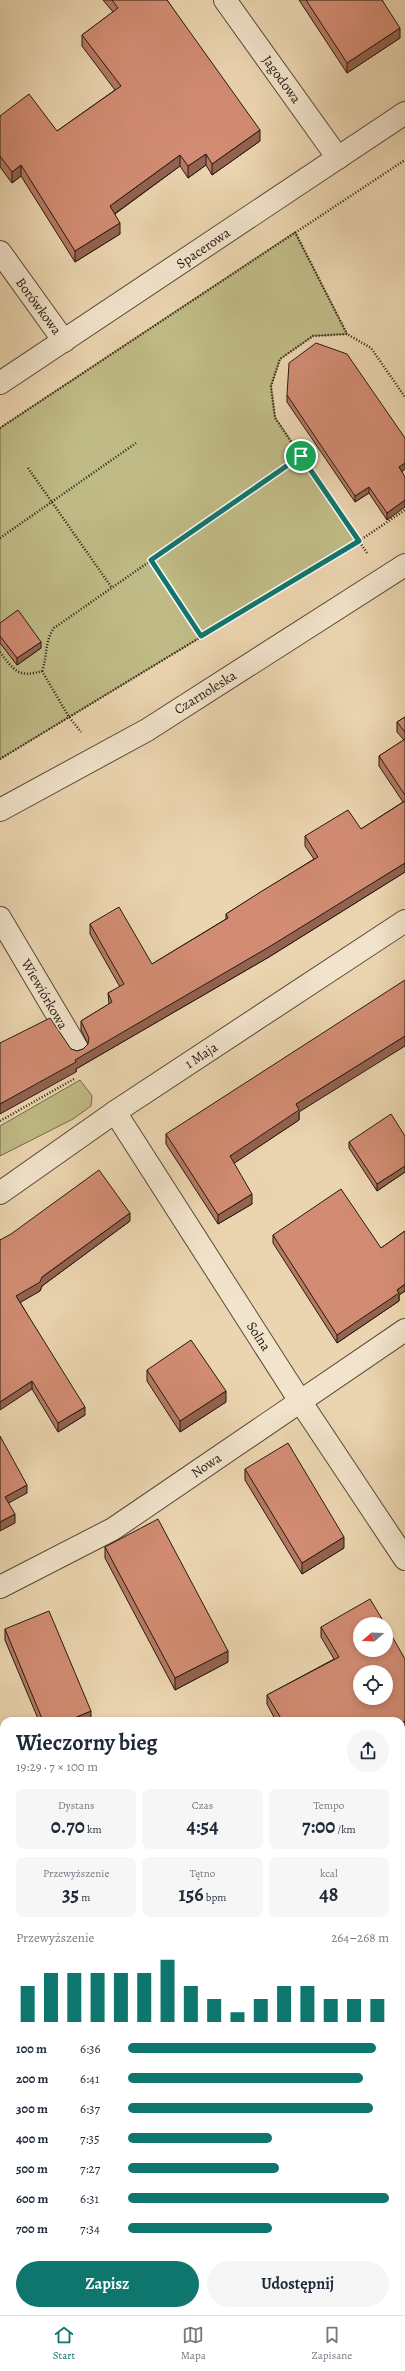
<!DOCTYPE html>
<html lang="pl">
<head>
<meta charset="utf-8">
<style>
  body { margin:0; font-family:Alegreya,serif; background:#f6f6f7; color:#1f2937; height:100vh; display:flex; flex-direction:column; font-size:15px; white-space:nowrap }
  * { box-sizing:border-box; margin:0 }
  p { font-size:13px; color:#747a83 }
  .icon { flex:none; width:22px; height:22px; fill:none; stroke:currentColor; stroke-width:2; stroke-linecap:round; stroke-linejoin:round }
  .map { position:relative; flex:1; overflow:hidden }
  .side { position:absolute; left:0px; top:1717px; width:405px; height:598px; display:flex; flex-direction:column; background:#fff; border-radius:12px 12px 0 0; box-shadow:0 2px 6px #0003 }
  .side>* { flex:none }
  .needle { width:26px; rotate:251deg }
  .buttons { position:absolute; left:353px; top:1617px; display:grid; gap:8px }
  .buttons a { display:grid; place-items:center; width:40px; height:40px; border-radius:50%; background:#fff; box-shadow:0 2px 6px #0003; font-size:20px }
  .pin { position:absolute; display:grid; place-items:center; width:34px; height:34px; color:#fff; margin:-17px; border:2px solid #fff; border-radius:50%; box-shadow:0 1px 4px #0007 }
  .round { display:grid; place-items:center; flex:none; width:42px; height:42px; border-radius:21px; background:#f6f6f7 }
  .overview { display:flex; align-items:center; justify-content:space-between; height:68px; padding:0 16px }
  h1 { font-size:22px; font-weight:700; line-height:30px }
  .stats { display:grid; grid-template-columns:repeat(3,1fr); gap:6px; height:68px; padding:4px 16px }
  .stats div { display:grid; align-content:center; border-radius:8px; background:#f6f6f7; text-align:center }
  .stats b { font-size:20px; font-weight:700 }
  .stats small { font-size:11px; font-weight:400 }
  .stats p { font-size:11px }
  .chart { height:112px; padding:8px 16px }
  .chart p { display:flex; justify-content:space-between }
  .chart svg { width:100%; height:72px; margin-top:4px; stroke:#0f766e; stroke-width:6 }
  .primary-button { display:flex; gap:8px; margin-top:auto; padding:8px 16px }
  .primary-button a { flex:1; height:46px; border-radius:24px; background:#0f766e; color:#fff; font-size:16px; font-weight:700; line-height:46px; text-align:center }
  .primary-button a+a { background:#f6f6f7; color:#1f2937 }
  ul { padding:0 16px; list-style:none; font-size:13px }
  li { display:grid; grid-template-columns:64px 48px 1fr; align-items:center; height:30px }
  li i { height:10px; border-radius:5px; background:#0f766e }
  .menu { display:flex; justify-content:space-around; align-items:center; height:56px; border-top:1px solid #e0e1e3; background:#fff; font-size:11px; color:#747a83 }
  .menu a { display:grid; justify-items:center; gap:2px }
  .menu .current { color:#0f766e }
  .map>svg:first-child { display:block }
  .green { fill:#c0bb86; stroke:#726b4a }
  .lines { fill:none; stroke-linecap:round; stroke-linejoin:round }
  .minor-casing { stroke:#564a37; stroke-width:24 }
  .path { stroke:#251b0f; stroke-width:2.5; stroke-dasharray:1 2; stroke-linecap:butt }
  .minor { stroke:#f2e4cc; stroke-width:22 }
  .wall { fill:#b57863; stroke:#251b0f }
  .shaded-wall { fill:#936250; stroke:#251b0f }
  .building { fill:#d28c73; stroke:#251b0f; fill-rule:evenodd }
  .route-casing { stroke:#fff; stroke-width:8 }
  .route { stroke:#0f766e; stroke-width:5 }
  .labels { text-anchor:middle; stroke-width:3; stroke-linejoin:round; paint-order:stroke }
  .street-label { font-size:14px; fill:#251b0f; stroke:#f2e4cc }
</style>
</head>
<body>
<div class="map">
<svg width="405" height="2315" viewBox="0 0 405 2315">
  <rect width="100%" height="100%" fill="#ebd5b0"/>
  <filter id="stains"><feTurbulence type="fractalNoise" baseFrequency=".005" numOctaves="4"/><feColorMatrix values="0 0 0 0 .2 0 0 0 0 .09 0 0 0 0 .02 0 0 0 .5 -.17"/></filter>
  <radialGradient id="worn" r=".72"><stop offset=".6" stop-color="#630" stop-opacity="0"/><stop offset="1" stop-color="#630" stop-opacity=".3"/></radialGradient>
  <g class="green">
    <path d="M295 232 347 334 313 336 280 359 271 386 275 417 359 541 0 759V428Z"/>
    <path d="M80 1080 92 1096 91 1106 73 1119 0 1156V1126Z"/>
    <path d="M4 2023V2101L0 2100V2025Z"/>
  </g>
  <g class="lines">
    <g class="minor-casing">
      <g id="minor">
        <path d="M225 0 338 158"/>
        <path d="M0 252 64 341"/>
        <path d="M0 383 405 113"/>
        <path d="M0 810 147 730 405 565"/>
        <path d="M0 918 77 1048"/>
        <path d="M115 1112 300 1401 405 1559"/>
        <path d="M0 1193 115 1112 405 921"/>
        <path d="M0 1587 113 1529 405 1330"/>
        <path d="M401 1789 405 1787"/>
        <path d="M0 1802 4 1810"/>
        <path d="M0 2001 4 2000"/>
        <path d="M0 2124 4 2125"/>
        <path d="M401 2235 405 2236"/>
      </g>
    </g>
    <g class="path">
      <path d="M295 232 347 334"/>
      <path d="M0 428 405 160"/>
      <path d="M28 468 112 588"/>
      <path d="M0 538 136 443"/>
      <path d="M367 553 275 418 271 386 280 359 313 336 347 334 371 348 405 397"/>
      <path d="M151 560 201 636"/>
      <path d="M0 652C14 671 19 678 42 671 48 654 44 643 54 628L301 456"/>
      <path d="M42 671 69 717 81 732"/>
      <path d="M0 759 359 541 405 510"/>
      <path d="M0 1121 74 1079"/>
    </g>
    <use href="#minor" class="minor"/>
  </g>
  <g class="wall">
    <path d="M103 0H167L260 141 212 175 206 165 188 178 180 166 115 214 120 234 75 262 21 176 12 183 0 167V116L57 131 115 90 82 46V35L113 12Z"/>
    <path d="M299 0H382L400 38 347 73Z"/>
    <path d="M287 395 405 438V469L402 472 387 520 369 493 355 502 287 402Z"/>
    <path d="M0 623 41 648 17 665 0 643Z"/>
    <path d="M405 717V872L269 957 76 1069V1072L71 1049 77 1051 83 1049 88 1044 81 1030V1021L109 1004 108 993 120 987 90 934V924L152 964 226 919V914L314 859 305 846V836L361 829 403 802 379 766V756L404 740 397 732V722Z"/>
    <path d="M299 1112V1120L234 1163 252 1204 218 1224 166 1144V1134Z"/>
    <path d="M405 1136V1172L377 1191 349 1148V1142Z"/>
    <path d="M130 1221 42 1286 40 1291 20 1302 85 1415 58 1432 32 1389 0 1240Z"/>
    <path d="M405 1231V1291L399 1295V1301L337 1343 273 1243V1235L381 1248Z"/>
    <path d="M147 1370 226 1402 180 1432 147 1381Z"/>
    <path d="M245 1469 344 1548 302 1574 245 1480Z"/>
    <path d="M105 1547 228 1662 175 1690 105 1558Z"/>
    <path d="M321 1627 405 1659V1731L401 1733V1721H276L267 1704V1695L334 1659 321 1637Z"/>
    <path d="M5 1629 91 1721H39L5 1640Z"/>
    <path d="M405 1840V1855L403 1853V1842Z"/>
    <path d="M401 1939 405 1942V1996L401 1994Z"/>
    <path d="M401 2116 405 2117V2157H402V2150L403 2144 401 2152Z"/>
    <path d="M0 2158 4 2159V2221L0 2220Z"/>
  </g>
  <g class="shaded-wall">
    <path d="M400 28V38L347 73V63Z"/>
    <path d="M260 130V141L212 175V164Z"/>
    <path d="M206 154V165L188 178V166Z"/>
    <path d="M180 155V166L110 217V206Z"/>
    <path d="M21 165V176L12 183V172Z"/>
    <path d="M120 223V234L75 262V251Z"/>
    <path d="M405 463V469L399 474V467Z"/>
    <path d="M369 487V493L355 502V496Z"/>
    <path d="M405 500V507L387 520V513Z"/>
    <path d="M41 642V648L17 665V658Z"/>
    <path d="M405 863V872L269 957 76 1069V1072L0 1114V1104Z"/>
    <path d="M405 1036V1046L299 1112V1120L230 1166V1156L296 1104Z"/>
    <path d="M405 1166V1172L377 1191V1184Z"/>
    <path d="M252 1194V1204L218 1224V1215Z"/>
    <path d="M130 1213V1221L42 1286 40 1291 16 1305V1296Z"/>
    <path d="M405 1284V1291L399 1295V1301L337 1343V1335Z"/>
    <path d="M32 1381V1389L0 1410V1402Z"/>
    <path d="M226 1391V1402L180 1432V1421Z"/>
    <path d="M85 1407V1415L58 1432V1423Z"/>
    <path d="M27 1485V1493L5 1505V1497Z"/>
    <path d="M15 1514V1523L0 1531V1522Z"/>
    <path d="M344 1537V1548L302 1574V1563Z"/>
    <path d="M228 1651V1662L175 1690V1678Z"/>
    <path d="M91 1711V1721H67Z"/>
    <path d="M405 1721V1731L401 1733V1723Z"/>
    <path d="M4 1947V1958L0 1960V1949Z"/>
    <path d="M405 2125V2136L401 2152V2141Z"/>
    <path d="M3 2269V2275L0 2294V2288Z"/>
  </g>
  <g class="building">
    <path d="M112 0H167L260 130 212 164 206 154 188 166 180 155 110 206 120 223 75 251 21 165 12 172 0 156V116L29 94 57 131 121 86 82 35 118 8Z"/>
    <path d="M306 0H382L400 28 347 63Z"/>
    <path d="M316 343 347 354 405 438V463L399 467 405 477V500L387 513 369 487 355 496 287 395 289 363Z"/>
    <path d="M18 610 41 642 17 658 0 636V623Z"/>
    <path d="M405 717V732L397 722Z"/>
    <path d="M405 739V795L379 756Z"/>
    <path d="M405 801V863L269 947 75 1060 76 1062 0 1104V1043L50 1018 71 1049 77 1051 83 1049 88 1044 89 1038 81 1021 112 1002 108 993 124 984 90 924 119 907 152 964 228 918 226 914 262 891 318 857 305 836 348 810 361 829Z"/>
    <path d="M405 980V1036L296 1104 299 1110 230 1156 252 1194 218 1215 166 1134Z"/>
    <path d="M391 1114 405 1136V1166L377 1184 349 1142Z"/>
    <path d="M99 1170 130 1213 42 1277 40 1282 16 1296 85 1407 58 1423 32 1381 0 1402V1240L11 1234Z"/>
    <path d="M341 1189 381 1248 405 1231V1284L397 1290 399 1293 337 1335 273 1235Z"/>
    <path d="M191 1340 226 1391 180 1421 147 1370Z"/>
    <path d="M0 1436 27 1485 5 1497 15 1514 0 1522Z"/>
    <path d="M288 1443 344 1537 302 1563 245 1469Z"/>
    <path d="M158 1519 228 1651 175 1678 105 1547Z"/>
    <path d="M370 1599 385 1624H360V1650H386V1626L405 1659V1721L401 1723V1721H280L282 1720 267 1695 339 1657 321 1627ZM360 1672H386V1698H360Z"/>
    <path d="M49 1611 91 1711 67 1721H43L5 1629Z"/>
    <path d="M4 1886V1947L0 1949V1888Z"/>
    <path d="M401 1939 405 1942V1989L401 1988Z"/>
    <path d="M401 2116 405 2117V2125L401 2141Z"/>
    <path d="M405 2135V2151L402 2150Z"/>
    <path d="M0 2158 4 2159V2210L0 2209Z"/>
    <path d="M0 2268 3 2269 0 2288Z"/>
    <path d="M401 2272 405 2273V2315H381L382 2311H401Z"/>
    <path d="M73 2311H321L320 2315H73Z"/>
  </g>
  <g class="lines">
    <g class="route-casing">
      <path id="route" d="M301 456 359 541 201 636 151 560Z"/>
    </g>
    <use href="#route" class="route"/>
  </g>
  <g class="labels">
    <g class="street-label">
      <text transform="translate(282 79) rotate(54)" y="5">Jagodowa</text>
      <text transform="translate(203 248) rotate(-34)" y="5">Spacerowa</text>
      <text transform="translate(39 306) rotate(54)" y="5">Borówkowa</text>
      <text transform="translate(205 692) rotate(-32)" y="5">Czarnoleska</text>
      <text transform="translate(45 994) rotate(60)" y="5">Wiewiórkowa</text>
      <text transform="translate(201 1055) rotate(-33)" y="5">1 Maja</text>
      <text transform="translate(259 1336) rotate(57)" y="5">Solna</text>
      <text transform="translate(206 1465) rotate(-34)" y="5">Nowa</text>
    </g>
  </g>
  <rect width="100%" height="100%" filter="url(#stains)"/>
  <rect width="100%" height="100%" fill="url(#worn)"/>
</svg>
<div class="buttons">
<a><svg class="needle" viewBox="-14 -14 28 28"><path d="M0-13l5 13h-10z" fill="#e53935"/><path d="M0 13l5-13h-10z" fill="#747a83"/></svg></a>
<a><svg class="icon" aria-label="locate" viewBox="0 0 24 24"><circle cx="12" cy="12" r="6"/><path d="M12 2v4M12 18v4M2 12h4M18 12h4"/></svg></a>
</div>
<div class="pin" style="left:301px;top:456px;background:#1e9e55"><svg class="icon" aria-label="arrive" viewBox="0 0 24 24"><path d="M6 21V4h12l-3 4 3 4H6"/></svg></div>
<section class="side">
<div class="overview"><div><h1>Wieczorny bieg</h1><p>19:29 · 7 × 100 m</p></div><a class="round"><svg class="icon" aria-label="share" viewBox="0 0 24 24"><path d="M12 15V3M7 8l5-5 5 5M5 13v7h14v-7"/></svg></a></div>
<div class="stats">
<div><p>Dystans</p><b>0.70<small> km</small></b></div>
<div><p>Czas</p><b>4:54</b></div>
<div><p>Tempo</p><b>7:00<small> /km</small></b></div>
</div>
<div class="stats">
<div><p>Przewyższenie</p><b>35<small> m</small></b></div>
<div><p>Tętno</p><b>156<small> bpm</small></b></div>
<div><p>kcal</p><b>48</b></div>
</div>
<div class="chart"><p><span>Przewyższenie</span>264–268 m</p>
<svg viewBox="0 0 160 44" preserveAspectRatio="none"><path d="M5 44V22M15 44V14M25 44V14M35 44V14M45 44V14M55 44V14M65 44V6M75 44V22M85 44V30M95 44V38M105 44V30M115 44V22M125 44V22M135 44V30M145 44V30M155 44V30"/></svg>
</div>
<ul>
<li><b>100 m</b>6:36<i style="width:95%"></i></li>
<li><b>200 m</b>6:41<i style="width:90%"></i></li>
<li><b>300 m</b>6:37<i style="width:94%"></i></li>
<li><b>400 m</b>7:35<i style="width:55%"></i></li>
<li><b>500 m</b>7:27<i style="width:58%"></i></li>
<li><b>600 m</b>6:31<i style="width:100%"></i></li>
<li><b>700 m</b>7:34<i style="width:55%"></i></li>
</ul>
<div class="primary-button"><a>Zapisz</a><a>Udostępnij</a></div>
</section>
</div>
<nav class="menu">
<a class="current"><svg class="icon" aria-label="home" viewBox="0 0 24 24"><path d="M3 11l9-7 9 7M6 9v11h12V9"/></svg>Start</a>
<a><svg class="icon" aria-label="map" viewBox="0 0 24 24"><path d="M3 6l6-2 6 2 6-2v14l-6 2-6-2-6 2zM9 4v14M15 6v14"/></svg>Mapa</a>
<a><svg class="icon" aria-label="saved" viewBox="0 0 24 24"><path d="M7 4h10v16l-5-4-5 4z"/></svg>Zapisane</a>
</nav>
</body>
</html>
